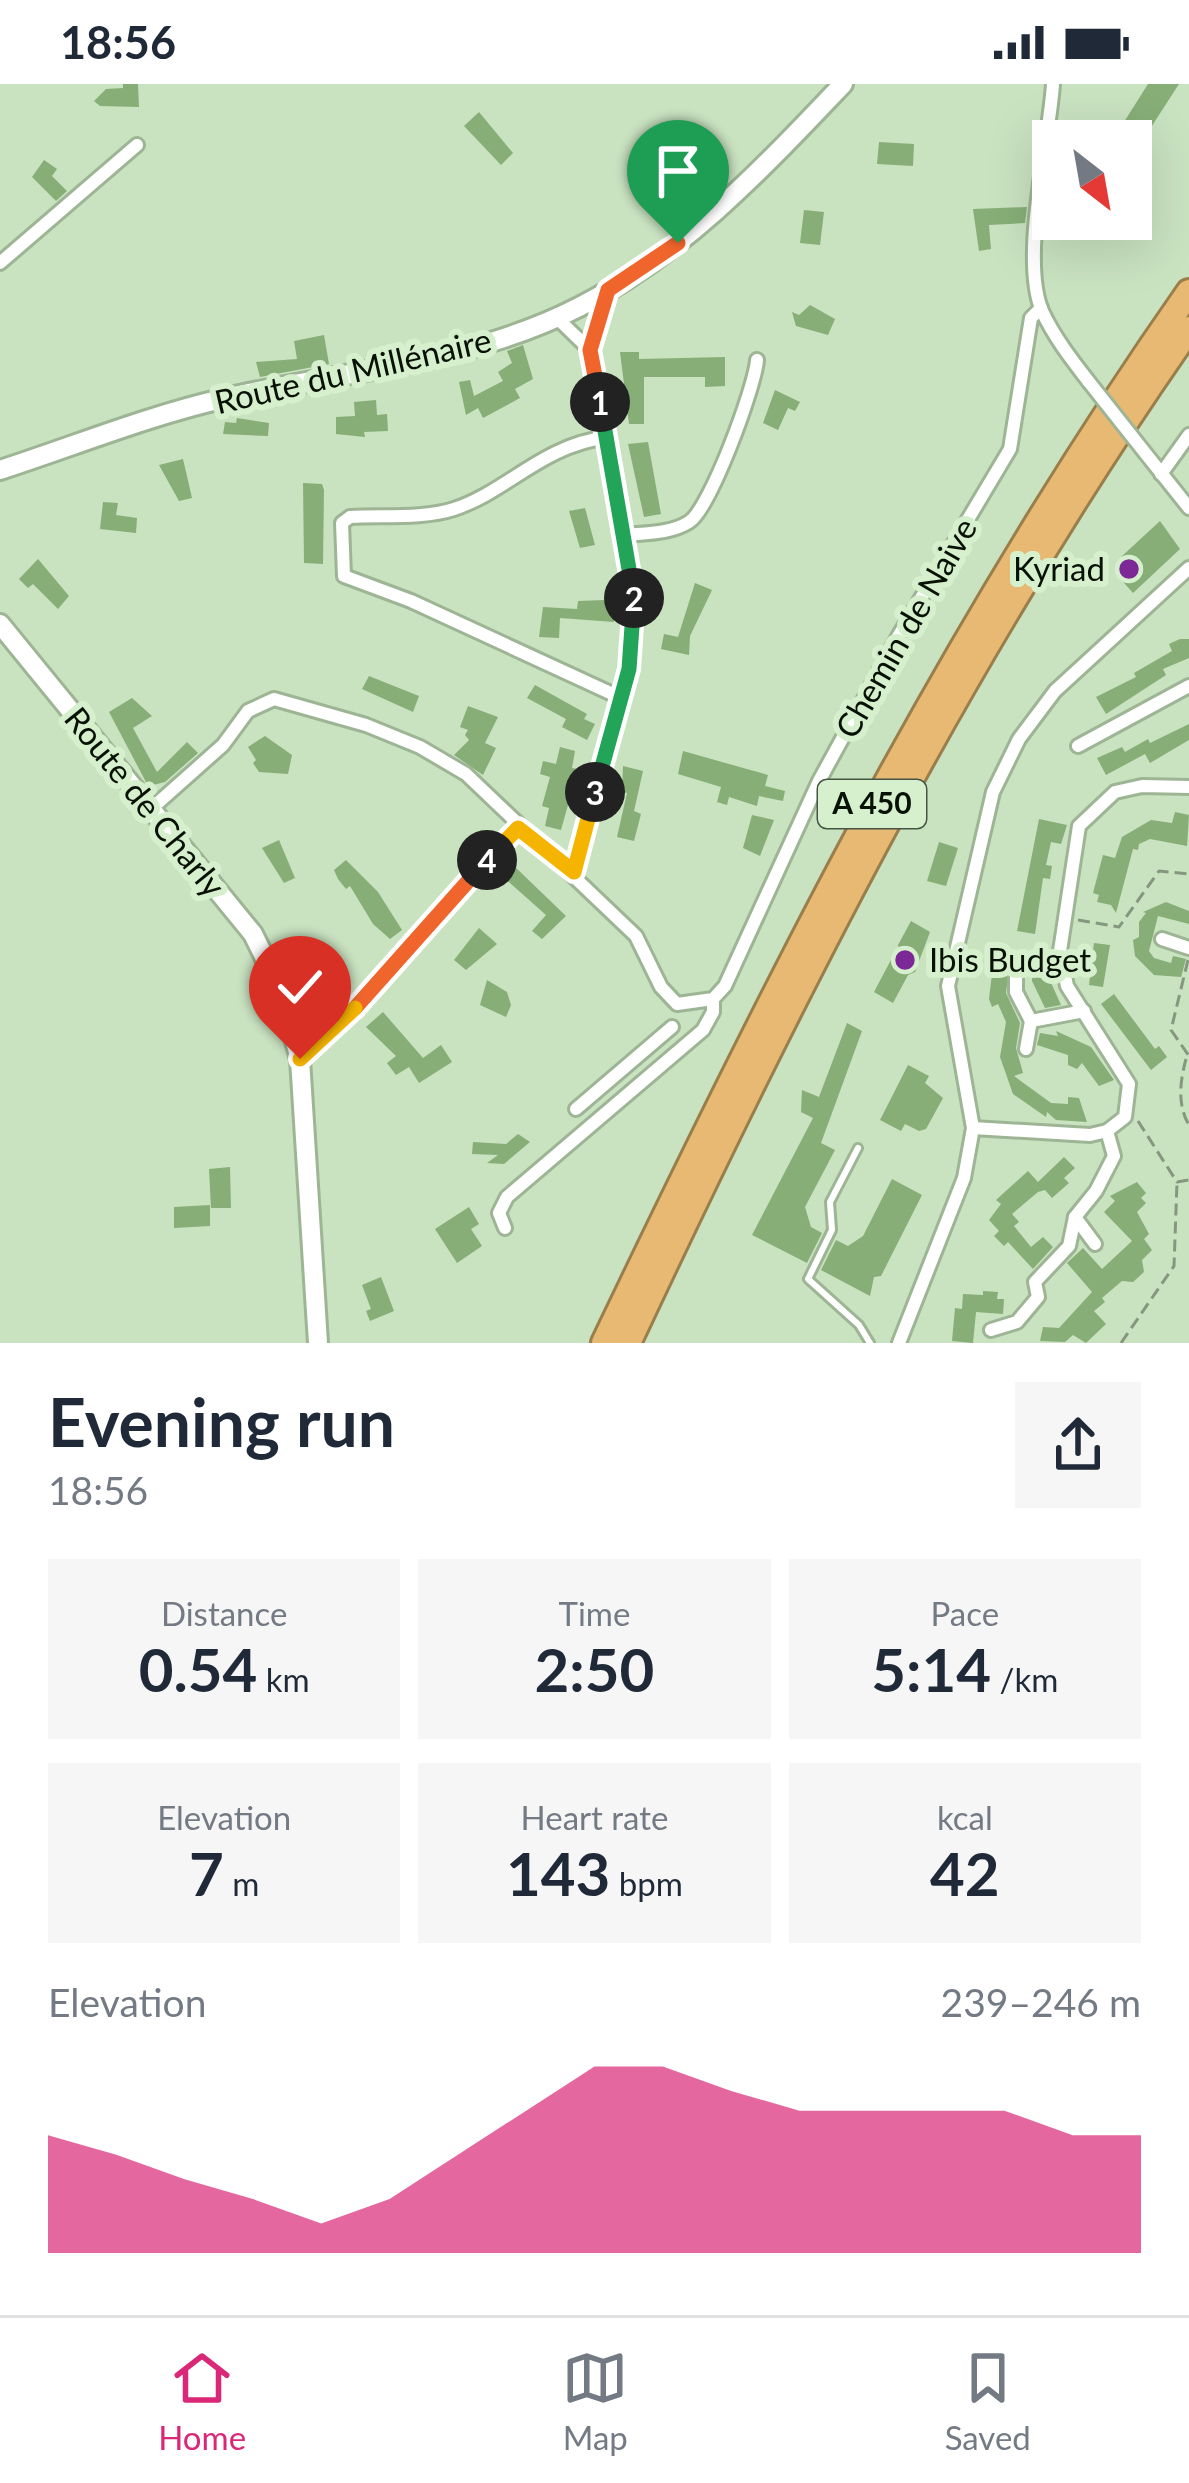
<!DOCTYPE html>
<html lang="en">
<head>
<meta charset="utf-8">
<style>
  body { margin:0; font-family:Lato,sans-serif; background:#f6f6f7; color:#1f2937; height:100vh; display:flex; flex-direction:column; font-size:45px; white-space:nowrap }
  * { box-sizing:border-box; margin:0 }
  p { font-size:39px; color:#747a83 }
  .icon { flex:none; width:66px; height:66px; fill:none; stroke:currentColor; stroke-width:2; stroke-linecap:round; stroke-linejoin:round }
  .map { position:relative; height:1259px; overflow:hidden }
  .panel { display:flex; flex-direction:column; background:#fff; flex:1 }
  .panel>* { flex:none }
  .needle { width:78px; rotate:149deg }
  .tools { position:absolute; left:1032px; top:36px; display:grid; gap:24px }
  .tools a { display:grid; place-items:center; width:120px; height:120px; border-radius:0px; background:#fff; box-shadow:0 12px 48px #0002; font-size:60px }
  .pin { position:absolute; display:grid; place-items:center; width:102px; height:102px; color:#fff; margin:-123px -51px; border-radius:50% 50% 50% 0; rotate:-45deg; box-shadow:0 0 12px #0007 }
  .pin .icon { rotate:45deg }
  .km { position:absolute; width:60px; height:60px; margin:-30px; border-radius:50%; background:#222; color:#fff; font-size:33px; line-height:60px; text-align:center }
  .round { display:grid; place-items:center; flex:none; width:126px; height:126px; border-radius:0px; background:#f6f6f7 }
  .head { display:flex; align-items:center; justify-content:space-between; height:204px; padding:0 48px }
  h1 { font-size:66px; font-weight:700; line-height:90px }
  .metrics { display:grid; grid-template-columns:repeat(3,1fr); gap:18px; height:204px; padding:12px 48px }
  .metrics div { display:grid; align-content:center; border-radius:0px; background:#f6f6f7; text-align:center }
  .metrics b { font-size:60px; font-weight:700 }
  .metrics small { font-size:33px; font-weight:400 }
  .metrics p { font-size:33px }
  .chart { height:336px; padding:24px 48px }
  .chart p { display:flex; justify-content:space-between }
  .chart svg { width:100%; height:216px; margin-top:12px; fill:#db2777; opacity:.7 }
  .status { display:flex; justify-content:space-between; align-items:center; height:84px; padding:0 60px; background:#fff; direction:ltr }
  .status svg { height:33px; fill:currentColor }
  .tabs { display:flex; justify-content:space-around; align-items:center; height:168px; border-top:3px solid #e0e1e3; background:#fff; font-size:33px; color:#747a83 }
  .tabs a { display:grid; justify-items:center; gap:6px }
  .tabs .current { color:#db2777 }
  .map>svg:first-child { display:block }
  .building { fill:#87ae77 }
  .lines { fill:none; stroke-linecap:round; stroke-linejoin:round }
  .lane-casing { stroke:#9db594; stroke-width:12 }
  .street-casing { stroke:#9db594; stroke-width:18 }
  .secondary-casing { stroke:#9db594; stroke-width:24 }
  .highway-casing { stroke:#997e4c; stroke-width:30 }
  .path { stroke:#85987f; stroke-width:3; stroke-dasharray:12 6; stroke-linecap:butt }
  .lane { stroke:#fff; stroke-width:6 }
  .street { stroke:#fff; stroke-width:12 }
  .secondary { stroke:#fff; stroke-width:18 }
  .highway { stroke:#e7b972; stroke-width:24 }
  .street-bridge-casing { stroke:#9db594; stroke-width:18; stroke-linecap:butt }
  .street-bridge { stroke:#fff; stroke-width:12 }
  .split-1-casing { stroke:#fff; stroke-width:24 }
  .split-2-casing { stroke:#fff; stroke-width:24 }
  .split-3-casing { stroke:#fff; stroke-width:24 }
  .split-4-casing { stroke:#fff; stroke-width:24 }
  .split-5-casing { stroke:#fff; stroke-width:24 }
  .split-6-casing { stroke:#fff; stroke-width:24 }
  .split-1 { stroke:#f0652b; stroke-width:15 }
  .split-2 { stroke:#22a559; stroke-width:15 }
  .split-3 { stroke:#22a559; stroke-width:15 }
  .split-4 { stroke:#f5b400; stroke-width:15 }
  .split-5 { stroke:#f0652b; stroke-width:15 }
  .split-6 { stroke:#f5b400; stroke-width:15 }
  .poi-dot { fill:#7d2897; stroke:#d6f0cd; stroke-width:4.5 }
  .labels { text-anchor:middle; stroke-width:12; stroke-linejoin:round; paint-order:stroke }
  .shield { fill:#d6f0cd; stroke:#465442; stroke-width:3 }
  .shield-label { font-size:30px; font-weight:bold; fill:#081106 }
  .street-label { font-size:33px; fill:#081106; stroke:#d6f0cd }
  .poi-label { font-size:33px; fill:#081106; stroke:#d6f0cd; text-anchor:end }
</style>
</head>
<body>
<div class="status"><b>18:56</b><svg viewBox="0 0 49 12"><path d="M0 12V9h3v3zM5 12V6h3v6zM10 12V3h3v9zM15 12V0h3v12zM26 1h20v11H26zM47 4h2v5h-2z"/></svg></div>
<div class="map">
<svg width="1189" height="1259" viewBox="0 0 1189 1259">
  <rect width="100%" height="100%" fill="#c9e2c0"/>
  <g class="building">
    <path d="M123 0H138L139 23 100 22 94 17 106 5 123 4Z"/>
    <path d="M1148 0H1179L1146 51 1124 38Z"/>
    <path d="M479 28 513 69 501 81 464 42Z"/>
    <path d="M879 58 914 60 913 82 877 80Z"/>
    <path d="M44 76 57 85 52 92 67 107 56 117 32 93Z"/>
    <path d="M1027 123 1025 139 989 141 991 165 979 167 973 125Z"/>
    <path d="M804 126 824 128 820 161 800 159Z"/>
    <path d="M810 221 835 235 828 251 796 242 792 228 799 231Z"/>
    <path d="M324 251 329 280 260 293 256 278 297 275 294 257Z"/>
    <path d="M523 261 533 295 515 305 520 314 483 334 478 324 466 331 459 298 470 296 474 312 503 297 498 288 512 279 507 267Z"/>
    <path d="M620 268H639V275L725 273V302L705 303V293H644V340H629Z"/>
    <path d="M775 306 800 318 795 327 788 324 778 346 763 339Z"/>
    <path d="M376 316 377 331 387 330 388 347 364 348 365 353 336 350V333L355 332 354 318Z"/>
    <path d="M237 334 269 339 268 352 223 350 225 338 236 339Z"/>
    <path d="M648 358 661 430 644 433 628 360Z"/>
    <path d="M183 375 192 414 179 417 159 381Z"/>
    <path d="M303 399 322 400 324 406 323 480 304 479Z"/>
    <path d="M103 418 118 419 116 431 137 434 136 449 100 445Z"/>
    <path d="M585 424 595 461 580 464 569 427Z"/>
    <path d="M1160 437 1180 465 1133 509 1117 491 1128 481 1121 473Z"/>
    <path d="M38 475 69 512 58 525 33 500 28 504 19 495Z"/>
    <path d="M695 499 712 506 690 552 689 571 661 565 664 550 678 553Z"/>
    <path d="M605 516 615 517 614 538 560 534 559 554 539 553 543 523 577 525 578 517Z"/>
    <path d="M1180 555H1189V574L1163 585 1166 591 1106 630 1096 613 1136 593 1134 589 1172 567 1169 560Z"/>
    <path d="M369 592 419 612 413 628 362 605Z"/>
    <path d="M535 601 587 630 584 635 595 640 587 656 562 643 566 635 527 614Z"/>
    <path d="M132 614 152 632 133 644 157 688 187 658 198 669 165 698 149 702 146 698 109 628Z"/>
    <path d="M468 622 498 633 485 659 496 664 483 691 454 671 469 656 465 651 468 646 460 643Z"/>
    <path d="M1189 640V656L1150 679 1145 670 1106 691 1097 674 1122 663 1125 668 1148 655 1150 659Z"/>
    <path d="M265 652 292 671 288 690 259 688 253 679 256 676 248 663Z"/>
    <path d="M560 663 575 667 572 684 578 685 561 746 545 742 549 724 542 722 550 693 540 690 543 677 556 680Z"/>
    <path d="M683 667 768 691 765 702 785 707 783 717 759 712 757 722 729 713 727 721 717 718 721 703 678 690Z"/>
    <path d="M623 682 643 687 634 727 641 730 634 757 617 753 627 709 622 708Z"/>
    <path d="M1175 728 1189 731 1187 762 1150 755 1139 760 1138 766 1133 765 1116 829 1111 821 1097 818 1099 811 1093 809 1103 771 1115 774 1122 753 1151 736 1172 739Z"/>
    <path d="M752 731 774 736 760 772 743 764Z"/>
    <path d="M1039 735 1067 741 1061 760 1051 758 1046 781 1052 782 1050 795 1043 794 1035 850 1017 847Z"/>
    <path d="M279 756 295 794 284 799 262 764Z"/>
    <path d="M939 758 958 764 946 802 927 797Z"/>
    <path d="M346 776 378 808 402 846 390 855 373 840 350 802 346 805 338 795 334 786Z"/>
    <path d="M512 780 566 832 542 855 532 847 546 831 501 791Z"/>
    <path d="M1166 818 1189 827V840L1158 832 1149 867 1154 874 1171 879 1173 872 1186 875 1181 893 1154 891 1135 872 1133 856 1139 853V838L1146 829 1143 828Z"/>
    <path d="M911 837 930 848 915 888 908 891 893 919 874 908 893 872 901 870 898 861Z"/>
    <path d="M479 844 497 860 466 886 454 876Z"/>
    <path d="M315 858 344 900 328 909 295 869Z"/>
    <path d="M1094 859 1110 861 1103 903 1089 901Z"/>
    <path d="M1033 873 1049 874 1048 892 1061 921 1045 924 1032 897Z"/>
    <path d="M993 881 1009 882 1006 909 1020 939 1016 964 1023 989 1014 992 1051 1019 1068 1020V1013L1079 1014 1087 1038 1056 1036 1047 1028 1046 1033 1013 1010 1000 973 1006 938 998 920 992 923 989 915Z"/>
    <path d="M487 896 507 908 511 921 506 933 480 921Z"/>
    <path d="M1114 910 1155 965 1159 962 1167 973 1151 986 1101 920Z"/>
    <path d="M383 928 423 974 441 961 452 978 419 999 409 983 396 991 387 979 396 972 366 943Z"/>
    <path d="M847 939 862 947 821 1059 835 1066 805 1123 811 1143 822 1149 807 1179 752 1151 813 1034 801 1028 802 1006 819 1013Z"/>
    <path d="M1056 947 1091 963 1114 996 1099 1002 1082 979 1077 985 1068 981V971L1037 961 1040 949 1058 952Z"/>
    <path d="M908 981 929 992 925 999 943 1014 926 1045 919 1047 905 1040 901 1047 880 1036Z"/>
    <path d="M518 1050 530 1058 504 1080 487 1079 498 1071 472 1070 473 1058 506 1060Z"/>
    <path d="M1064 1073 1075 1084 1064 1094 1069 1099 1052 1114 1045 1106 1038 1108 1012 1130 1019 1138 1014 1142 1031 1163 1043 1153 1053 1163 1033 1185 1008 1158 1004 1162 994 1152 999 1147 989 1136 1001 1120 996 1116 1028 1087 1038 1098Z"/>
    <path d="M230 1083 231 1124H211L209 1085Z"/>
    <path d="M892 1095 922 1111 881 1192 874 1193 870 1212 821 1186 836 1156 848 1162 863 1152Z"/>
    <path d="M1137 1098 1146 1109 1141 1114 1146 1119 1137 1128 1149 1150 1144 1155 1152 1166 1142 1176 1144 1188 1133 1198 1122 1197 1102 1214 1105 1218 1094 1227 1106 1240 1086 1259 1073 1251 1065 1258 1040 1257 1043 1243 1059 1244 1092 1208 1067 1179 1083 1164 1102 1185 1132 1157 1104 1128 1115 1117 1110 1112Z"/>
    <path d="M210 1121V1142L174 1144V1123Z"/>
    <path d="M469 1123 479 1140 471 1145 482 1162 457 1179 435 1145Z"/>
    <path d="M381 1193 394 1227 370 1237 366 1227 371 1225 362 1201Z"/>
    <path d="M983 1207 998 1208 997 1215H1004L1003 1230 976 1228 973 1259 952 1257 955 1224 962 1225 963 1210 983 1211Z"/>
  </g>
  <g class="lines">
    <g class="lane-casing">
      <path id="lane" d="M858 1064 830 1118 832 1146 808 1195 859 1241 870 1259"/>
    </g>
    <g class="street-casing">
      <g id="street">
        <path d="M1053 0C1049 60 1020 174 1042 227 1054 253 1072 276 1089 298"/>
        <path d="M0 179 137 61"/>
        <path d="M557 234 590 266"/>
        <path d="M607 353C541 362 508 407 454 425 423 435 383 431 350 433L342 439 344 492 411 517 619 613"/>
        <path d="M1146 370 1189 424"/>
        <path d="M1161 390 1189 351"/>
        <path d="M625 451C645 449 670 450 689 438 710 425 755 303 757 276"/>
        <path d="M1078 662 1189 602"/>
        <path d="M151 725 223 661 248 627 274 615 366 641 420 663 466 690 636 852 661 903 677 920 713 915 725 902 819 697 899 551 1010 365 1031 234 1041 224"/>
        <path d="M574 788 630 585 636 526 590 266 608 206"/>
        <path d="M1162 855 1189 864"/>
        <path d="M1016 891V908L1031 937"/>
        <path d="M1026 965 1031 937 1084 927"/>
        <path d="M300 975C381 906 445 820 518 744"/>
        <path d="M576 1025 672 943"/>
        <path d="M973 1044 1090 1051 1107 1047 1125 1033 1129 1000 1067 902 1060 867 1079 742 1115 708 1142 702 1189 703"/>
        <path d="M505 1144 499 1129 507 1113 703 946 713 928V915"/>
        <path d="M1095 1160 1075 1133 1096 1107 1114 1072 1107 1047"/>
        <path d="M991 1246 1017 1238 1038 1213 1035 1198 1069 1162 1075 1133"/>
        <path d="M899 1259 964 1094 973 1044 948 902 993 708 1019 655 1055 607 1189 484"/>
      </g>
    </g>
    <g class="secondary-casing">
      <g id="secondary">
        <path d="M0 386C74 362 150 331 226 314 344 287 470 279 579 223 683 170 764 83 843 0"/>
        <path d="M0 540 253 850 281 907 300 975 318 1259"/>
      </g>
    </g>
    <g class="highway-casing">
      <g id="highway">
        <path d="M604 1259C779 892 955 542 1189 208"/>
        <path d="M628 1259C792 909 966 563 1189 245"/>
      </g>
    </g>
    <g class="path">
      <path d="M1078 836 1119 843 1159 787 1189 790"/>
      <path d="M1188 876 1171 946 1189 972"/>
      <path d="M1186 975C1180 997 1177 1021 1189 1041"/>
      <path d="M1138 1037 1177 1098 1189 1096"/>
      <path d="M1121 1259 1174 1182 1177 1098"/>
    </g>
    <use href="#lane" class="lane"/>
    <use href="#street" class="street"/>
    <use href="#secondary" class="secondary"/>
    <use href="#highway" class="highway"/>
    <g class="street-bridge-casing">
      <path id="street-bridge" d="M1089 298 1146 370"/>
    </g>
    <use href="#street-bridge" class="street-bridge"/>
  </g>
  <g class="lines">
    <g class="split-1-casing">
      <path id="split-1" d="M600 318 590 266 608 206 678 159"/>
    </g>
    <g class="split-2-casing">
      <path id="split-2" d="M600 318 634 514"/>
    </g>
    <g class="split-3-casing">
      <path id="split-3" d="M595 708 629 585 634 514"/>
    </g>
    <g class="split-4-casing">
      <path id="split-4" d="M487 776 518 744 574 788 595 708"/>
    </g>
    <g class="split-5-casing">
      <path id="split-5" d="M355 924 487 776"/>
    </g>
    <g class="split-6-casing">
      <path id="split-6" d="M300 975 355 924"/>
    </g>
    <use href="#split-1" class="split-1"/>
    <use href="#split-2" class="split-2"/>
    <use href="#split-3" class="split-3"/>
    <use href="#split-4" class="split-4"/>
    <use href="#split-5" class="split-5"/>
    <use href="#split-6" class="split-6"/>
  </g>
  <g class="poi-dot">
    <circle cx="1129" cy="485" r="12"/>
    <circle cx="905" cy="876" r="12"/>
  </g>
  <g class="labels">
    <rect class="shield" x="818" y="696" width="108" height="48" rx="9"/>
    <g class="shield-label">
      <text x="872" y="730">A 450</text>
    </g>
    <g class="street-label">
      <text transform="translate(353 287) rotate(-13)" y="12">Route du Millénaire</text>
      <text transform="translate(906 544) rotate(-60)" y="12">Chemin de Naive</text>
      <text transform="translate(145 718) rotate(51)" y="12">Route de Charly</text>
    </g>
    <g class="poi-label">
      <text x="1105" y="497">Kyriad</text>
      <text x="929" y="888" text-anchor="start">Ibis Budget</text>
    </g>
  </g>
</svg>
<div class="tools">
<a><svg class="needle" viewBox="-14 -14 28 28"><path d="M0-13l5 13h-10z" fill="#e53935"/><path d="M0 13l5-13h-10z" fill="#747a83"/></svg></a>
</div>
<div class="pin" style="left:678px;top:159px;background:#1e9e55"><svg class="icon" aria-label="arrive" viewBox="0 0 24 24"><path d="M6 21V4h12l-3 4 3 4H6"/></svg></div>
<div class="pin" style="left:300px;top:975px;background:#d93025"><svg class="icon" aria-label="check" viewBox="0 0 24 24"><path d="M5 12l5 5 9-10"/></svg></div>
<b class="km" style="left:600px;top:318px">1</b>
<b class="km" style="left:634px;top:514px">2</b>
<b class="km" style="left:595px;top:708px">3</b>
<b class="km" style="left:487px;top:776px">4</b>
</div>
<section class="panel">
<div class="head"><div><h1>Evening run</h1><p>18:56</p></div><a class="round"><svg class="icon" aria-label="share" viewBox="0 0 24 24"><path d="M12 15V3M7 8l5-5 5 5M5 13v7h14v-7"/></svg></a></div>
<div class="metrics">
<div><p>Distance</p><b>0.54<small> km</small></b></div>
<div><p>Time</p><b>2:50</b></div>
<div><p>Pace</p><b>5:14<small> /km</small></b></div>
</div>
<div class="metrics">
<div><p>Elevation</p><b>7<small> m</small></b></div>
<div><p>Heart rate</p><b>143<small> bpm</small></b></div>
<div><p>kcal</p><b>42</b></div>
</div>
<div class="chart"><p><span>Elevation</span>239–246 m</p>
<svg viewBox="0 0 160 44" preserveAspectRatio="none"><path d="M0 44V20L10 24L20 29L30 33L40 38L50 33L60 24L70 15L80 6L90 6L100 11L110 15L120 15L130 15L140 15L150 20L160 20V44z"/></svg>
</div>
</section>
<nav class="tabs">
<a class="current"><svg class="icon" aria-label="home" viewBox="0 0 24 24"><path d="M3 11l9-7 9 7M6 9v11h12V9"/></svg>Home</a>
<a><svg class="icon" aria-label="map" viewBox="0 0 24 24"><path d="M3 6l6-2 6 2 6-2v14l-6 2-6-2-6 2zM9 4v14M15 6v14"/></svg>Map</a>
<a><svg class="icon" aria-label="saved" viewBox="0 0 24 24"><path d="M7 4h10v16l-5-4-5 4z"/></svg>Saved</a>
</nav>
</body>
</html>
